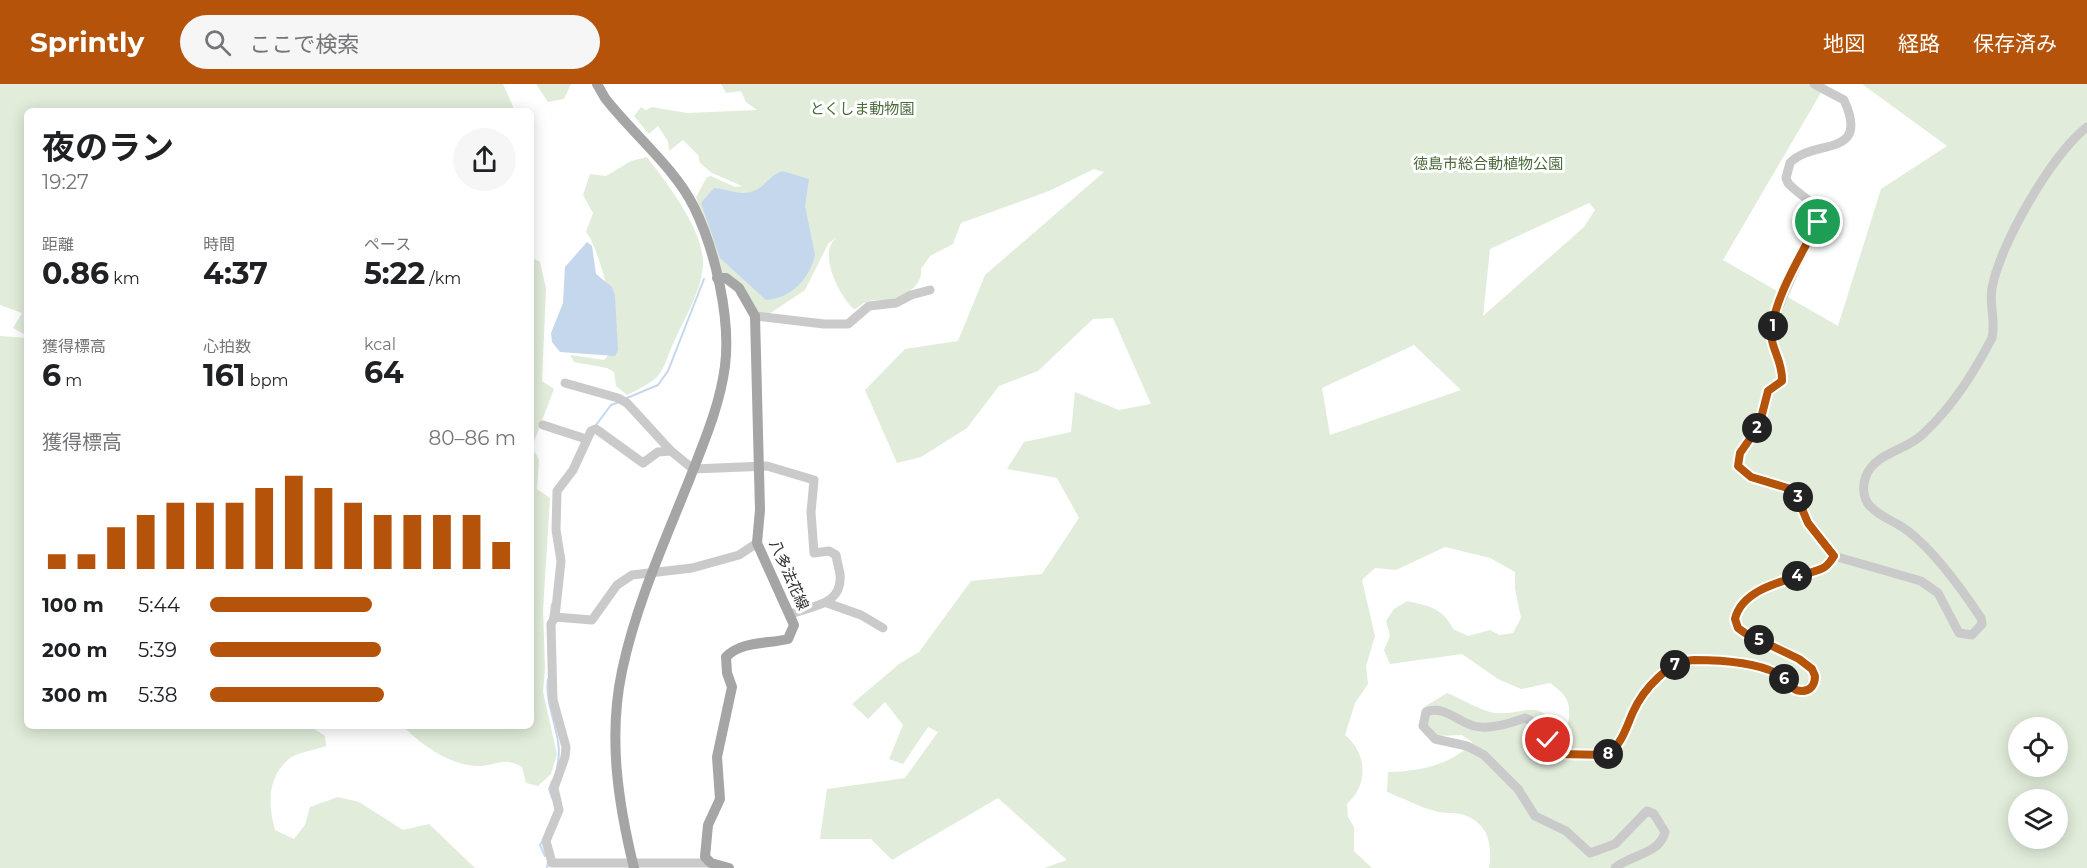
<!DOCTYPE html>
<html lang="ja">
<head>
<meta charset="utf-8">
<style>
  body { margin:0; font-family:Montserrat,"Noto Sans JP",sans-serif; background:#f6f6f6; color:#202124; height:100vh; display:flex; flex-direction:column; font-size:22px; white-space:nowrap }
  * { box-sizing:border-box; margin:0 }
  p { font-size:20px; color:#757577 }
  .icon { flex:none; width:33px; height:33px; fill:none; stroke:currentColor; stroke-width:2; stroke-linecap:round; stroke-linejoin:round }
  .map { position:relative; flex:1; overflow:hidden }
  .side { position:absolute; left:24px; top:24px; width:510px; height:621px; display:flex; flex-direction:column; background:#fff; border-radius:9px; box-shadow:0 3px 15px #0003 }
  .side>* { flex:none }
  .fabs { position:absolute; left:2008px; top:633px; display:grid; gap:12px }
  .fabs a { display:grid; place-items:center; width:60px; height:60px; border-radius:50%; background:#fff; box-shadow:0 3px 15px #0003; font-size:30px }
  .pin { position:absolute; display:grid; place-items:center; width:51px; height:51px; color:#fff; margin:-26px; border:3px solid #fff; border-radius:50%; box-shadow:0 2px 6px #0007 }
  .km { position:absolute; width:30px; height:30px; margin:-15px; border-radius:50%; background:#222; color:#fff; font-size:16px; line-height:30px; text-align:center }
  .round { display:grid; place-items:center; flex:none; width:63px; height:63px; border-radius:32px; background:#f6f6f6 }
  .headline { display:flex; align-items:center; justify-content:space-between; height:102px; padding:0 18px }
  h1 { font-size:33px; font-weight:700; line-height:45px }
  .figures { display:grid; grid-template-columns:repeat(3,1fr); gap:9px; height:102px; padding:6px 18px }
  .figures div { display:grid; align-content:center }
  .figures b { font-size:30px; font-weight:700 }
  .figures small { font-size:16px; font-weight:400 }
  .figures p { font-size:16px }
  .chart { height:168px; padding:12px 18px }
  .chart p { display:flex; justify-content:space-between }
  .chart svg { width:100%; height:108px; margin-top:6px; stroke:#b45309; stroke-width:6 }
  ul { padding:0 18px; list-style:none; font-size:20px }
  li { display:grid; grid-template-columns:96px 72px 1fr; align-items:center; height:45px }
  li i { height:15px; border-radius:8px; background:#b45309 }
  header { display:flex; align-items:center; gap:36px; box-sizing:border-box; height:84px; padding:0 30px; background:#b45309; color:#fff }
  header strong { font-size:28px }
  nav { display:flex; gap:33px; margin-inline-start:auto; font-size:21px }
  .search { width:420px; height:54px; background:#f6f6f6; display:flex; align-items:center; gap:15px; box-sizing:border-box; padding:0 21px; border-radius:33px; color:#757577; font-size:22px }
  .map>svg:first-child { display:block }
  .green { fill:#e1ecda; fill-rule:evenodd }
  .water { fill:#c5d7ed }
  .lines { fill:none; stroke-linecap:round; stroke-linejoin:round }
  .stream { stroke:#c5d7ed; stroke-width:2 }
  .minor { stroke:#cacaca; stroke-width:9 }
  .major { stroke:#a5a5a5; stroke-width:10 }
  .route-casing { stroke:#fff; stroke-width:12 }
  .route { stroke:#b45309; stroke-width:8 }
  .labels { text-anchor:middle; stroke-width:6; stroke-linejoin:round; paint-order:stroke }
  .park-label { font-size:15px; fill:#496a39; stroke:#fff }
  .street-label { font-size:15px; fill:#2d2d2d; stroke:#fff }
</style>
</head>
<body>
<header>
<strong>Sprintly</strong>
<div class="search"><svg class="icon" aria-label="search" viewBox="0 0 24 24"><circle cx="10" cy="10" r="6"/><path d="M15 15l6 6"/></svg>ここで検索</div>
<nav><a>地図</a><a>経路</a><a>保存済み</a></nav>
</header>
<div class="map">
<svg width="2087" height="784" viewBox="0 0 2087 784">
  <rect width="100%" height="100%" fill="#fff"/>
  <g class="green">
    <path d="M0 0H503L515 27H27V252L13 244 22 229 0 221Z"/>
    <path d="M536 0H571L564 15 548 18Z"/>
    <path d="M721 0H1826L1723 176 1838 242 1881 105 1947 62 1862 0H2087V784H1489C1493 761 1488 739 1464 731 1455 728 1444 730 1435 727 1419 723 1403 714 1387 708L1388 688C1415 688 1454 681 1472 658L1462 651 1436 652 1420 635 1424 623 1447 609C1460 614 1483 628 1496 629 1522 632 1536 613 1556 642L1568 640C1572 619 1567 611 1550 599L1521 605 1498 595 1462 570 1390 580 1384 566 1390 552 1386 537 1394 525 1407 517C1429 522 1443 524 1453 545L1468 552 1490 546 1499 551 1513 549 1521 534 1515 505V488L1490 474 1445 463 1396 486 1375 484 1362 496 1375 552 1366 582 1368 600 1355 619 1345 651C1367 669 1369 700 1347 720L1348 733 1354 743V767L1372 784H1044L1067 776 998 714 892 776 871 755H820L827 705 905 694 938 648 928 643 903 680 889 675 903 641 885 618 868 635 852 620 899 580 919 568 971 497 1042 490 1079 434 1057 394 1007 385 1024 358 1071 348 1075 308 1119 326 1151 320 1113 234 1093 235 1038 287 999 302 967 344 921 373 897 379 865 306 905 265 958 257 985 191 1104 88 1094 85 1049 107 961 139 953 160 930 172 921 185C923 202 905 212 890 216 882 218 873 214 866 218 861 220 859 224 854 225 841 214 824 180 830 163 832 156 841 149 845 146L828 160 805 206 769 230 759 231 721 189 696 113 707 93 711 92 735 103 742 102 712 89 700 79 698 71 683 56 669 67 668 57 658 42 649 50 634 32 641 23 646 26 652 23 687 29 757 26 746 18 741 7 726 9ZM1589 119 1595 126 1584 143 1483 232 1490 165ZM1414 261 1461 306 1330 351 1322 304ZM2019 644H2058V682H2019ZM2019 716H2058V754H2019Z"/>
    <path d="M647 73C667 100 705 147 703 182 701 206 687 230 677 251 659 289 669 291 627 311L616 302 614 288 607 284 574 278 570 271 604 276C607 273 612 268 613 264 619 243 600 164 586 148L593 129 583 111 590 90 606 92 631 77Z"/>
    <path d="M531 173 540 178 546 204 542 297 554 305 532 363 539 376 537 405 550 414 543 526 545 584 543 608 557 670 551 690 538 702 526 699 522 683C503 673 501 680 481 682 453 683 422 662 403 642H531Z"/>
    <path d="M0 252 27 254V642H310L325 652 326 662C315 666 298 668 289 675 267 693 268 721 275 746L294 755 305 741 310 723 338 713 359 718 403 746 429 740 475 784H0Z"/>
  </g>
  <g class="water">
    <path d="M782 87 809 95 805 122 815 171C809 196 791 214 766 216L720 174 701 119 714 104C729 105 742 114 758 105 767 99 771 91 782 87Z"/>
    <path d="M587 158 592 162 596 190 612 203 615 212 618 266 615 272 560 268 552 258 551 249 563 219 565 183Z"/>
  </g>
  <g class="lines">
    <g class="stream">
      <path d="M627 314 658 301 668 287 704 195"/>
      <path d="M596 341 611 321 619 318"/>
      <path d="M550 535 552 520"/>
      <path d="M548 595C544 625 565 653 557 683"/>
      <path d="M552 714 549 705 552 697"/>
      <path d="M542 758 540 761 545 772"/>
      <path d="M547 784 548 777"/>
    </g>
    <g class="minor">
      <path d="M1814 0 1844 16C1871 75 1813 54 1790 79L1786 94 1788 99C1796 109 1814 117 1818 128 1821 138 1774 222 1771 248 1770 263 1783 277 1782 297L1768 307 1759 342 1740 369 1738 382 1751 393 1794 406 1808 439 1834 472"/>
      <path d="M755 232 824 240H848L869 222 896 219 911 211 930 206"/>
      <path d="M565 299 618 314 627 319 671 367"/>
      <path d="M543 341 586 355"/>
      <path d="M827 519 861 531 883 544"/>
      <path d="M555 533 561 477 556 446 557 407 573 386 591 347 596 345 643 379 658 368 671 367 693 385 767 382 814 396 811 428 814 469 829 467 836 471C837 478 839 484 840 490 843 522 812 521 791 530"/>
      <path d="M711 779H552L546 757 559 726 554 704 565 673 566 663 553 616 551 540 555 533 592 536 617 501 632 491 692 484 739 471 757 459"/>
      <path d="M1615 784C1631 770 1659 771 1665 748L1654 730 1647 727 1615 760 1590 769 1566 747 1535 732 1518 705 1484 671 1467 662 1435 655 1423 642 1426 628C1444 621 1458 638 1474 642 1491 646 1510 639 1525 634 1547 643 1543 661 1558 670L1607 671C1626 656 1630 632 1642 612 1668 573 1698 574 1739 580 1751 582 1764 583 1775 588 1784 592 1787 601 1796 606H1806L1815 596C1815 571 1759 558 1741 547L1736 541 1735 532C1757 489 1814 501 1834 472L1921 497 1938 509 1959 549 1972 551 1982 540 1981 534C1963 507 1934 467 1908 447 1897 438 1881 434 1870 422 1863 415 1862 402 1866 392 1876 368 1906 367 1923 350 1953 322 1973 290 1992 254 1996 237 1989 221 1992 204 2000 160 2052 70 2087 43"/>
    </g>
    <g class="major">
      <path d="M597 0 605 14C632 49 675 84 694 123 715 166 731 234 725 282 720 321 704 358 690 394 665 457 636 520 622 587 608 653 618 719 634 784"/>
      <path d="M717 194H726L739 204 755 232 760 426 757 459 794 541 788 555C768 560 741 557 726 573L727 589 732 603 717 673 720 715 708 741 705 773 711 779 729 784"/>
    </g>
  </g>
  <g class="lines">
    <g class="route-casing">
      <path id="route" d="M1548 656 1552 666 1558 670 1608 671C1622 659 1626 644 1633 628 1643 606 1668 577 1694 576 1719 576 1754 578 1776 589 1787 594 1789 607 1802 607 1811 607 1815 600 1815 592L1812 585 1799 575 1745 549 1738 544 1735 535C1743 501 1796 495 1821 485 1827 483 1831 477 1834 472L1808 439 1794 406 1751 393 1738 382 1740 369 1759 342 1768 307 1782 297C1783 277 1770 263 1771 248 1776 210 1801 172 1818 138"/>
    </g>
    <use href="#route" class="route"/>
  </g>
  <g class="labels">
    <g class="park-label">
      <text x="862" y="30">とくしま動物園</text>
      <text x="1488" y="85">徳島市総合動植物公園</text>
    </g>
    <g class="street-label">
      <text transform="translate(789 491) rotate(66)" y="5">八多法花線</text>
    </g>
  </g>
</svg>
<div class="fabs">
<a><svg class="icon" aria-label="locate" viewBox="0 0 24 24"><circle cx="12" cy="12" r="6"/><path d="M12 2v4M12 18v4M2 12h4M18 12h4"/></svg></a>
<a><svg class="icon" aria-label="layers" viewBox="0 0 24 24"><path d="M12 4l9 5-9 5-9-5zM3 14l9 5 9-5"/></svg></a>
</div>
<div class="pin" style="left:1818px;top:138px;background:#1e9e55"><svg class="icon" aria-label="arrive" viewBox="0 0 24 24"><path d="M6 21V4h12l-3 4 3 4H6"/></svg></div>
<div class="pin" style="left:1548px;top:656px;background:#d93025"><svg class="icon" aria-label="check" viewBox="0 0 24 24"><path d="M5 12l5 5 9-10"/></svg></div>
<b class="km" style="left:1773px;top:242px">1</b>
<b class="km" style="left:1757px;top:344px">2</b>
<b class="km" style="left:1798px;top:413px">3</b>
<b class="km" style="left:1797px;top:492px">4</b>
<b class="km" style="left:1759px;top:556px">5</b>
<b class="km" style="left:1784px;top:595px">6</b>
<b class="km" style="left:1675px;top:581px">7</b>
<b class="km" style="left:1608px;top:670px">8</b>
<section class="side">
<div class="headline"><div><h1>夜のラン</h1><p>19:27</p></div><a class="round"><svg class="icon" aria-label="share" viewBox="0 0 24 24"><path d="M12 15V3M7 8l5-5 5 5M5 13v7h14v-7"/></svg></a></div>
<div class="figures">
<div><p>距離</p><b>0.86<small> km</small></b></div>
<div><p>時間</p><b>4:37</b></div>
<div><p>ペース</p><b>5:22<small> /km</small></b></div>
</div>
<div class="figures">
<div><p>獲得標高</p><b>6<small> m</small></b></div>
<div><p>心拍数</p><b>161<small> bpm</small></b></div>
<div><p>kcal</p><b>64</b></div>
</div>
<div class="chart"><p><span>獲得標高</span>80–86 m</p>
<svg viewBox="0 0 160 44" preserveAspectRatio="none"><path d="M5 44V38M15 44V38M25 44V27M35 44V22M45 44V17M55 44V17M65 44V17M75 44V11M85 44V6M95 44V11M105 44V17M115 44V22M125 44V22M135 44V22M145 44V22M155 44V33"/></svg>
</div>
<ul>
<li><b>100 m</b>5:44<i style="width:53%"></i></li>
<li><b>200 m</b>5:39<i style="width:56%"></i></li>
<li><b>300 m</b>5:38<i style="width:57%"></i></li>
</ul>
</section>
</div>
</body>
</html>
